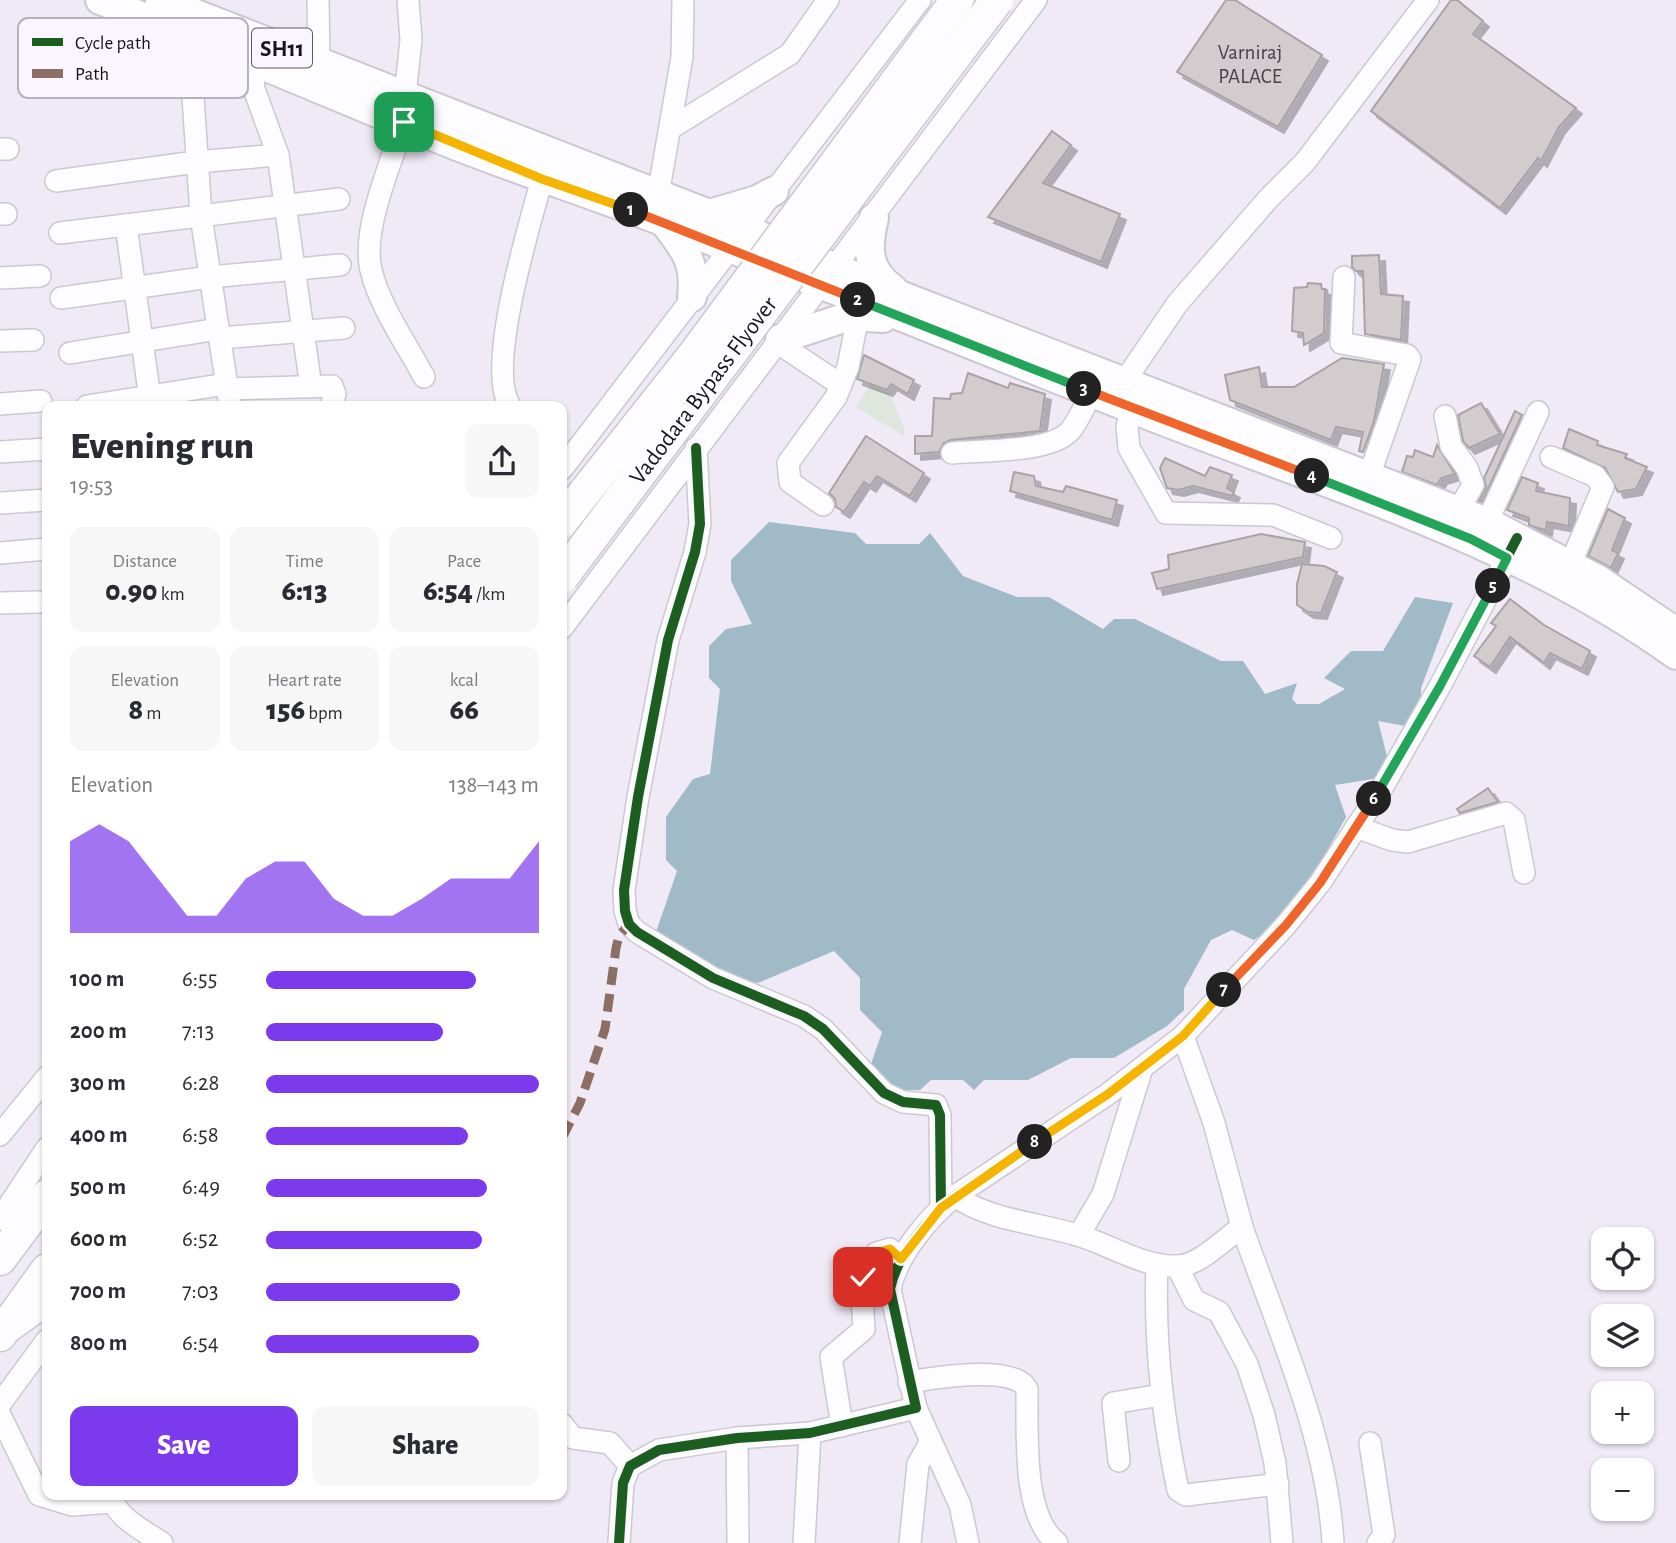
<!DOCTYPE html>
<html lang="en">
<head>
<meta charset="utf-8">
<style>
  body { margin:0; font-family:"Alegreya Sans",sans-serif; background:#f7f7f7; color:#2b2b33; height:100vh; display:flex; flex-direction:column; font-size:26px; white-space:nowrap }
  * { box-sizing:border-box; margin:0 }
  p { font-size:23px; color:#7c7c81 }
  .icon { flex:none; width:38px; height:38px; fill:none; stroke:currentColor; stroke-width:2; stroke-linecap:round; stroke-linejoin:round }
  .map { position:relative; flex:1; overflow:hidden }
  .drawer { position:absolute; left:42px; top:401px; width:525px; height:1099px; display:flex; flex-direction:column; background:#fff; border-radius:14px; box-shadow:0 2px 5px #0004 }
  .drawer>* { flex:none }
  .buttons { position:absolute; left:1591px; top:1227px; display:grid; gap:14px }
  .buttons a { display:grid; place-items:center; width:63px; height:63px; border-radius:14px; background:#fff; box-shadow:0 2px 5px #0004; font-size:35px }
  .pin { position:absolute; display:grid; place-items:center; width:60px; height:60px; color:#fff; margin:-30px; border-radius:14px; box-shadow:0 4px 10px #0006 }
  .km { position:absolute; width:35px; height:35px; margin:-18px; border-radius:50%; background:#222; color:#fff; font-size:19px; line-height:35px; text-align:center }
  .round { display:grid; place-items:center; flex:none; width:74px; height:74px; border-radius:14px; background:#f7f7f7 }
  .overview { display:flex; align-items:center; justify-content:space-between; height:119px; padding:0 28px }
  h1 { font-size:38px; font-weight:800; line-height:52px }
  .figures { display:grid; grid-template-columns:repeat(3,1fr); gap:10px; height:119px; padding:7px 28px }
  .figures div { display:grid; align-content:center; border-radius:14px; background:#f7f7f7; text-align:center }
  .figures b { font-size:30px; font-weight:800 }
  .figures small { font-size:19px; font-weight:400 }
  .figures p { font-size:19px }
  .chart { height:196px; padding:14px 28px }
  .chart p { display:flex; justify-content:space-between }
  .chart svg { width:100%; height:126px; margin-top:7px; fill:#7c3aed; opacity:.7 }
  .button { display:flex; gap:14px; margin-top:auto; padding:14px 28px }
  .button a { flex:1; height:80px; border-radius:14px; background:#7c3aed; color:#fff; font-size:28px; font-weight:800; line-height:80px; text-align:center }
  .button a+a { background:#f7f7f7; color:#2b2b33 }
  ul { padding:0 28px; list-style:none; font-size:23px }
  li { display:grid; grid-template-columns:112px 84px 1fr; align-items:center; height:52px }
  li i { height:18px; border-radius:9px; background:#7c3aed }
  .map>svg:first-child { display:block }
  .green { fill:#dee6de }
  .water { fill:#a0bac7 }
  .building { fill:#d3ccce; stroke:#a9a2a6; stroke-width:2; filter:url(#shadow) }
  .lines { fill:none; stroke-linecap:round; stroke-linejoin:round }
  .minor-casing { stroke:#ccc8d2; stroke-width:24 }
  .major-casing { stroke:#ccc8d2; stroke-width:32 }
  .highway-casing { stroke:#ccc8d2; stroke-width:35 }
  .minor { stroke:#fdfcfe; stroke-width:21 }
  .major { stroke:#fdfcfe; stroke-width:28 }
  .highway { stroke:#fdfcfe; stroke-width:32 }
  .highway-bridge-casing { stroke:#ccc8d2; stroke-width:35; stroke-linecap:butt }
  .highway-bridge { stroke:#fdfcfe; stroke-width:32 }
  .quiet { stroke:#8d6e63; stroke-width:9; stroke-dasharray:18 9; stroke-linecap:butt }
  .cycleway-casing { stroke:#faf5ff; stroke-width:15 }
  .cycleway { stroke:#1b5e20; stroke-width:10 }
  .split-1-casing { stroke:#fff; stroke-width:14 }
  .split-2-casing { stroke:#fff; stroke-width:14 }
  .split-3-casing { stroke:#fff; stroke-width:14 }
  .split-4-casing { stroke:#fff; stroke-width:14 }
  .split-5-casing { stroke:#fff; stroke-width:14 }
  .split-6-casing { stroke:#fff; stroke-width:14 }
  .split-7-casing { stroke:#fff; stroke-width:14 }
  .split-8-casing { stroke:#fff; stroke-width:14 }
  .split-9-casing { stroke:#fff; stroke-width:14 }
  .split-1 { stroke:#f5b400; stroke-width:9 }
  .split-2 { stroke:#f0652b; stroke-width:9 }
  .split-3 { stroke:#22a559; stroke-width:9 }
  .split-4 { stroke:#f0652b; stroke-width:9 }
  .split-5 { stroke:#22a559; stroke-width:9 }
  .split-6 { stroke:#22a559; stroke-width:9 }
  .split-7 { stroke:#f0652b; stroke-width:9 }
  .split-8 { stroke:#f5b400; stroke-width:9 }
  .split-9 { stroke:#f5b400; stroke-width:9 }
  .labels { text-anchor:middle; stroke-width:5; stroke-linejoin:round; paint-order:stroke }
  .number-label { font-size:21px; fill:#474249 }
  .shield { fill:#faf5ff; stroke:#5c5861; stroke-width:2 }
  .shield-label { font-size:23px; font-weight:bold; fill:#18141d }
  .street-label { font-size:24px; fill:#18141d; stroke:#faf5ff }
  .key { fill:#faf5ff; stroke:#b6b2bb; stroke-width:2 }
  .key-label { font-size:19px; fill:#18141d }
</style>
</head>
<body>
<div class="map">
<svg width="1676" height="1543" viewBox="0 0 1676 1543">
  <defs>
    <filter id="shadow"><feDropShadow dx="6" dy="6" stdDeviation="0" flood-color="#0004"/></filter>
  </defs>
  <rect width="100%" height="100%" fill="#f0eaf7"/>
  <path class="green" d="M871 384 889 393 904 428V436L856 407Z"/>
  <path class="water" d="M769 522 855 533 866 544H919L930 533 963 576 1017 597H1049L1103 629 1114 619H1135L1221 661H1243L1265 694 1297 683 1292 699 1297 704H1319L1345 689 1324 678 1351 651H1383L1415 597 1453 603 1421 688V710L1405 726 1378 721 1389 764 1373 779 1335 785 1346 817 1292 914 1254 940 1232 930 1211 940 1184 989V1010L1167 1026 1114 1058H1071L1028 1080H984L974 1090 963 1080H931L920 1090H898L871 1064 882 1032 860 1010V978L834 951 758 983 704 972 655 935 677 871 666 860V817L693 779 710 774 720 689 709 678V646L726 629 752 624 731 581V560Z"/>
  <g class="building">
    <path d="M1226 0H1235L1322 55 1278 127 1177 72Z"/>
    <path d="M1451 0H1457L1483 21 1473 34 1576 108 1559 127 1541 161 1538 158 1500 208 1371 111Z"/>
    <path d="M1052 131 1071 145 1043 183 1120 214 1101 262 988 217Z"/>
    <path d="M1379 255 1381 294 1403 296 1401 340 1365 334 1363 271H1356L1352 267V256Z"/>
    <path d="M1308 283 1321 284 1322 289H1325L1324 333 1304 345 1303 333 1292 331 1294 288 1307 287Z"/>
    <path d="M864 355 914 380 908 394 891 384 887 390 857 379Z"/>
    <path d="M1342 358 1384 364 1374 421 1363 452 1359 451 1363 432 1336 427 1331 440 1230 400 1225 375 1259 367 1262 387H1294Z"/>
    <path d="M968 373 1008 388 1010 383 1045 394 1040 431 951 440 944 443 939 452 915 454V436H932L934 398 950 399 951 394 962 393Z"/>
    <path d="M1481 403 1500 434 1469 448 1463 441 1458 415Z"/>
    <path d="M1515 411 1522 415 1482 502 1479 501 1486 487 1484 478Z"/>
    <path d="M1569 429 1598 441 1597 445 1627 454 1625 458 1647 467 1636 489 1618 492 1605 468 1563 448Z"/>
    <path d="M866 436 924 473 910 496 877 476 870 486 864 482 844 512 836 507 835 499 829 493Z"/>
    <path d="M1437 445 1455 474 1441 478 1437 485 1402 472 1407 456 1413 457 1415 450 1433 457Z"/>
    <path d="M1165 458 1205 476 1210 467 1232 475 1227 488 1234 492 1232 496 1193 486 1178 490 1167 488 1160 468Z"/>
    <path d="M1014 472 1034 476 1036 486 1063 492 1066 486 1117 500 1112 520 1010 491Z"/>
    <path d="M1522 477 1538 483 1536 491 1570 498 1569 526 1547 522 1546 530 1534 527 1529 525V518L1507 510Z"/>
    <path d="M1608 509 1625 518 1612 550 1618 553 1611 568 1588 556Z"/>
    <path d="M1261 534 1305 542 1303 557 1157 589 1152 573 1169 569 1168 555Z"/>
    <path d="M1302 564 1324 566 1337 572 1321 613 1308 612 1297 605V584Z"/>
    <path d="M1510 599 1544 625 1590 651 1582 669 1550 653 1544 663 1510 637 1490 667 1474 656 1496 626 1491 623Z"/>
    <path d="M1488 788 1498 802 1460 813 1457 809Z"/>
  </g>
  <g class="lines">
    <g class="minor-casing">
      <g id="minor">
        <path d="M318 0 319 63"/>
        <path d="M188 23 201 216 230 406"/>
        <path d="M251 59 254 89 278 155 311 387"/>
        <path d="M405 96 411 40 408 0"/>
        <path d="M404 122C392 161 361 230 371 270 380 307 406 343 424 377"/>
        <path d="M671 128 790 54 828 0"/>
        <path d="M0 149H8"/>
        <path d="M56 181 196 162 278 155"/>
        <path d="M658 195 682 57 683 0"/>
        <path d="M0 214H6"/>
        <path d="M126 225 151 406"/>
        <path d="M60 233 339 199"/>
        <path d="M1344 277 1341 343 1407 355 1410 359 1369 476"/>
        <path d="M0 278 40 276"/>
        <path d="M61 298 210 277 340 265"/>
        <path d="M220 338 344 328"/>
        <path d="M0 341 33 340"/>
        <path d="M778 343 841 385"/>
        <path d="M70 353 218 329"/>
        <path d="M1124 382 1177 304 1269 198 1305 162 1428 0"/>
        <path d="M227 389 332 386 335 394 331 406"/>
        <path d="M0 404 41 401"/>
        <path d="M87 406 226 384"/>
        <path d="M510 406C485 368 530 224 542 179"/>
        <path d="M1131 409 1127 427 1129 448 1166 513 1273 515 1331 538"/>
        <path d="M1445 416 1451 446 1467 468 1473 485 1458 511"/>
        <path d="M696 448 700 524 695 552 668 640 638 797 624 890 625 911 629 924 637 932 713 978 804 1016 823 1029 884 1093 903 1102 936 1105 940 1115 941 1208"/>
        <path d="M0 452 47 449"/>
        <path d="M952 453C981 450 1050 453 1070 431 1079 420 1085 405 1092 392"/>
        <path d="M1551 457 1595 476 1603 487 1570 565"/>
        <path d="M562 469 920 0"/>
        <path d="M0 503 47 500"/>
        <path d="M823 505 790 482 788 463 836 397 848 367 858 316"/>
        <path d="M1487 522 1538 412"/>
        <path d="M0 553 47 549"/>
        <path d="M0 603 38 602"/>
        <path d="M562 628 1036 0"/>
        <path d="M1356 827 1392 840 1408 842 1506 813 1514 820 1524 873"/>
        <path d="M1183 1036 1214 1123 1242 1227"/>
        <path d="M0 1135 47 1077"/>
        <path d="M955 1196C988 1220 1038 1223 1077 1235 1109 1244 1144 1268 1178 1266 1200 1265 1224 1239 1242 1227 1277 1328 1327 1436 1333 1543"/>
        <path d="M0 1219 47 1148"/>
        <path d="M1079 1235 1103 1194 1142 1068"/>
        <path d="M1157 1264C1154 1341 1162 1415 1178 1490L1186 1495 1278 1484"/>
        <path d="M1177 1266 1194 1300 1219 1312 1247 1364 1264 1415 1275 1463 1282 1543"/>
        <path d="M12 1330 37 1312 47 1299"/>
        <path d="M909 1382C934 1378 1015 1364 1027 1389 1028 1431 1021 1515 1057 1543"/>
        <path d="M0 1404 47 1340"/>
        <path d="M916 1408 960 1505 968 1543"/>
        <path d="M0 1415 39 1495 72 1505 112 1502"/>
        <path d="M562 1424 573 1438 610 1443 630 1466"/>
        <path d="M842 1426 831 1357 864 1329 861 1281 876 1253 890 1249 901 1259"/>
        <path d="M737 1438 738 1543"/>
        <path d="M1370 1443 1384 1535 1378 1543"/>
        <path d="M1119 1461 1113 1403 1161 1395"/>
        <path d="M111 1494C113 1516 146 1532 162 1543"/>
        <path d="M619 1543 623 1483 630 1466 659 1450 737 1438 810 1433 916 1408 890 1289C897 1255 928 1218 955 1196L1108 1094 1183 1036 1286 925 1320 883 1382 788 1440 686 1514 545"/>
        <path d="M804 1543 810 1433"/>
        <path d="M910 1543 918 1464 930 1443"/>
      </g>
    </g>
    <g class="major-casing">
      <g id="major">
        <path d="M100 0C215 44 328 93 442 140 516 170 593 194 667 223 822 284 976 347 1130 408 1315 482 1512 537 1676 655"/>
        <path d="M160 0 709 214 902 296 1487 522 1599 580 1676 632"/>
        <path d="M709 214 757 200 774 191"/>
        <path d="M874 218C867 247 866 270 893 289"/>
        <path d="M664 222C685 250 696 261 692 297"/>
        <path d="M780 339 850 316 883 318"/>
      </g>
    </g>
    <g class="highway-casing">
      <g id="highway">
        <path d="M0 1259 47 1196"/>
        <path d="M0 1335 47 1270"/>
      </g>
    </g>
    <use href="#minor" class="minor"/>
    <use href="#major" class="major"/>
    <use href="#highway" class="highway"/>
    <g class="highway-bridge-casing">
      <g id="highway-bridge">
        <path d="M562 521 693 356 957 0"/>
        <path id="s1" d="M562 577 997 0"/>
      </g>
    </g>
    <use href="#highway-bridge" class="highway-bridge"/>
    <path class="quiet" d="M562 1138 580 1103 605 1029 616 948 619 936 629 924"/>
    <g class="cycleway-casing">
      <g id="cycleway">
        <path d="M696 448 700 524 695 552 668 640 638 797 624 890 625 911 629 924 637 932 713 978 804 1016 823 1029 884 1093 903 1102 936 1105 940 1115 941 1208"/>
        <path d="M619 1543 623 1483 630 1466 659 1450 737 1438 810 1433 916 1408 890 1289C897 1255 928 1218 955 1196L1108 1094 1183 1036 1286 925 1320 883 1382 788 1440 686 1517 538"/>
      </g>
    </g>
    <use href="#cycleway" class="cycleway"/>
  </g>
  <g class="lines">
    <g class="split-1-casing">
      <path id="split-1" d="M404 122 542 179 631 210"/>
    </g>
    <g class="split-2-casing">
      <path id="split-2" d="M631 210 858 300"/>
    </g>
    <g class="split-3-casing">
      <path id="split-3" d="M858 300 1084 389"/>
    </g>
    <g class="split-4-casing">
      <path id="split-4" d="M1084 389 1312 476"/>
    </g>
    <g class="split-5-casing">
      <path id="split-5" d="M1312 476 1471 539 1507 558 1493 586"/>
    </g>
    <g class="split-6-casing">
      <path id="split-6" d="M1374 799 1440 686 1493 586"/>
    </g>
    <g class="split-7-casing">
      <path id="split-7" d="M1224 990 1286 925 1320 883 1374 799"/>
    </g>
    <g class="split-8-casing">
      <path id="split-8" d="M1035 1142 1108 1094 1183 1036 1224 990"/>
    </g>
    <g class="split-9-casing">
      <path id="split-9" d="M863 1277 876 1253 890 1249 901 1259 941 1208 1035 1142"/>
    </g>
    <use href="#split-1" class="split-1"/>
    <use href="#split-2" class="split-2"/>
    <use href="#split-3" class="split-3"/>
    <use href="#split-4" class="split-4"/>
    <use href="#split-5" class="split-5"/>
    <use href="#split-6" class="split-6"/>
    <use href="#split-7" class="split-7"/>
    <use href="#split-8" class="split-8"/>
    <use href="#split-9" class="split-9"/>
  </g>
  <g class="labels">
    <g class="number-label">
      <text x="1250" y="59">Varniraj<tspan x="1250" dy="24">PALACE</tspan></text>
    </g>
    <rect class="shield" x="252" y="28.5" width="60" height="39" rx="5"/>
    <g class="shield-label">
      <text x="282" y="56">SH11</text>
    </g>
    <g class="street-label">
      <text dy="8" stroke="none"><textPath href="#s1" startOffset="234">Vadodara Bypass Flyover</textPath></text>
    </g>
  </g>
  <rect x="18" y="18" width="230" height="80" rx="10" class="key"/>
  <rect x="32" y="38" width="31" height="8" fill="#1b5e20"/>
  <rect x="32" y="69" width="31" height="9" fill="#8d6e63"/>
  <g class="key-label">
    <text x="75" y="49">Cycle path</text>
    <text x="75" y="80">Path</text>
  </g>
</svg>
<div class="buttons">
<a><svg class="icon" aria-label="locate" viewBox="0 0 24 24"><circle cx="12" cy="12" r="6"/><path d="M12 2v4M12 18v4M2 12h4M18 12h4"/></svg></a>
<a><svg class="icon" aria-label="layers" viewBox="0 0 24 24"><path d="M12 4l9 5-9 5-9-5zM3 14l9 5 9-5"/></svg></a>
<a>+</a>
<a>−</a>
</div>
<div class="pin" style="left:404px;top:122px;background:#1e9e55"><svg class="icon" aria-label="arrive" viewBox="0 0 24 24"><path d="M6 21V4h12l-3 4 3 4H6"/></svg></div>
<div class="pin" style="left:863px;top:1277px;background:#d93025"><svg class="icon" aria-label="check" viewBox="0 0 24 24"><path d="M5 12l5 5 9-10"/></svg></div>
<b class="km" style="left:631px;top:210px">1</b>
<b class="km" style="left:858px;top:300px">2</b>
<b class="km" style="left:1084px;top:389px">3</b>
<b class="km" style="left:1312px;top:476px">4</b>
<b class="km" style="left:1493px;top:586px">5</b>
<b class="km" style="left:1374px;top:799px">6</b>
<b class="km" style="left:1224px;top:990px">7</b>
<b class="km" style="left:1035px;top:1142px">8</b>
<section class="drawer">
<div class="overview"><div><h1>Evening run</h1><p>19:53</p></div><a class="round"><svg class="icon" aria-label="share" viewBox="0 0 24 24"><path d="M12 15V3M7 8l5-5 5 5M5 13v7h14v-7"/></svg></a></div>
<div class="figures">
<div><p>Distance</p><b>0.90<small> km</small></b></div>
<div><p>Time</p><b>6:13</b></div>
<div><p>Pace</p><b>6:54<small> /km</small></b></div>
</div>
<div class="figures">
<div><p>Elevation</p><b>8<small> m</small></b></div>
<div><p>Heart rate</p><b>156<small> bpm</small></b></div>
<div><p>kcal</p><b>66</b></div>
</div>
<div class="chart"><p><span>Elevation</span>138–143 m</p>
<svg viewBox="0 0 160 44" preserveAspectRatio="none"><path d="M0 44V12L10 6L20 12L30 25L40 38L50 38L60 25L70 19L80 19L90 32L100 38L110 38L120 32L130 25L140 25L150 25L160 12V44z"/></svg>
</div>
<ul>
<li><b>100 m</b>6:55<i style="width:77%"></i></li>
<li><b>200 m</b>7:13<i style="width:65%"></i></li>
<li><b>300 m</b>6:28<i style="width:100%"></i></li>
<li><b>400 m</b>6:58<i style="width:74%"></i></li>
<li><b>500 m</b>6:49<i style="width:81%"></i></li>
<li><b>600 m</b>6:52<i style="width:79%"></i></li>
<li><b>700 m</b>7:03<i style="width:71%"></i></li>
<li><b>800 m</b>6:54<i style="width:78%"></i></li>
</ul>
<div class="button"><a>Save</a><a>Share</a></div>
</section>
</div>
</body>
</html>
